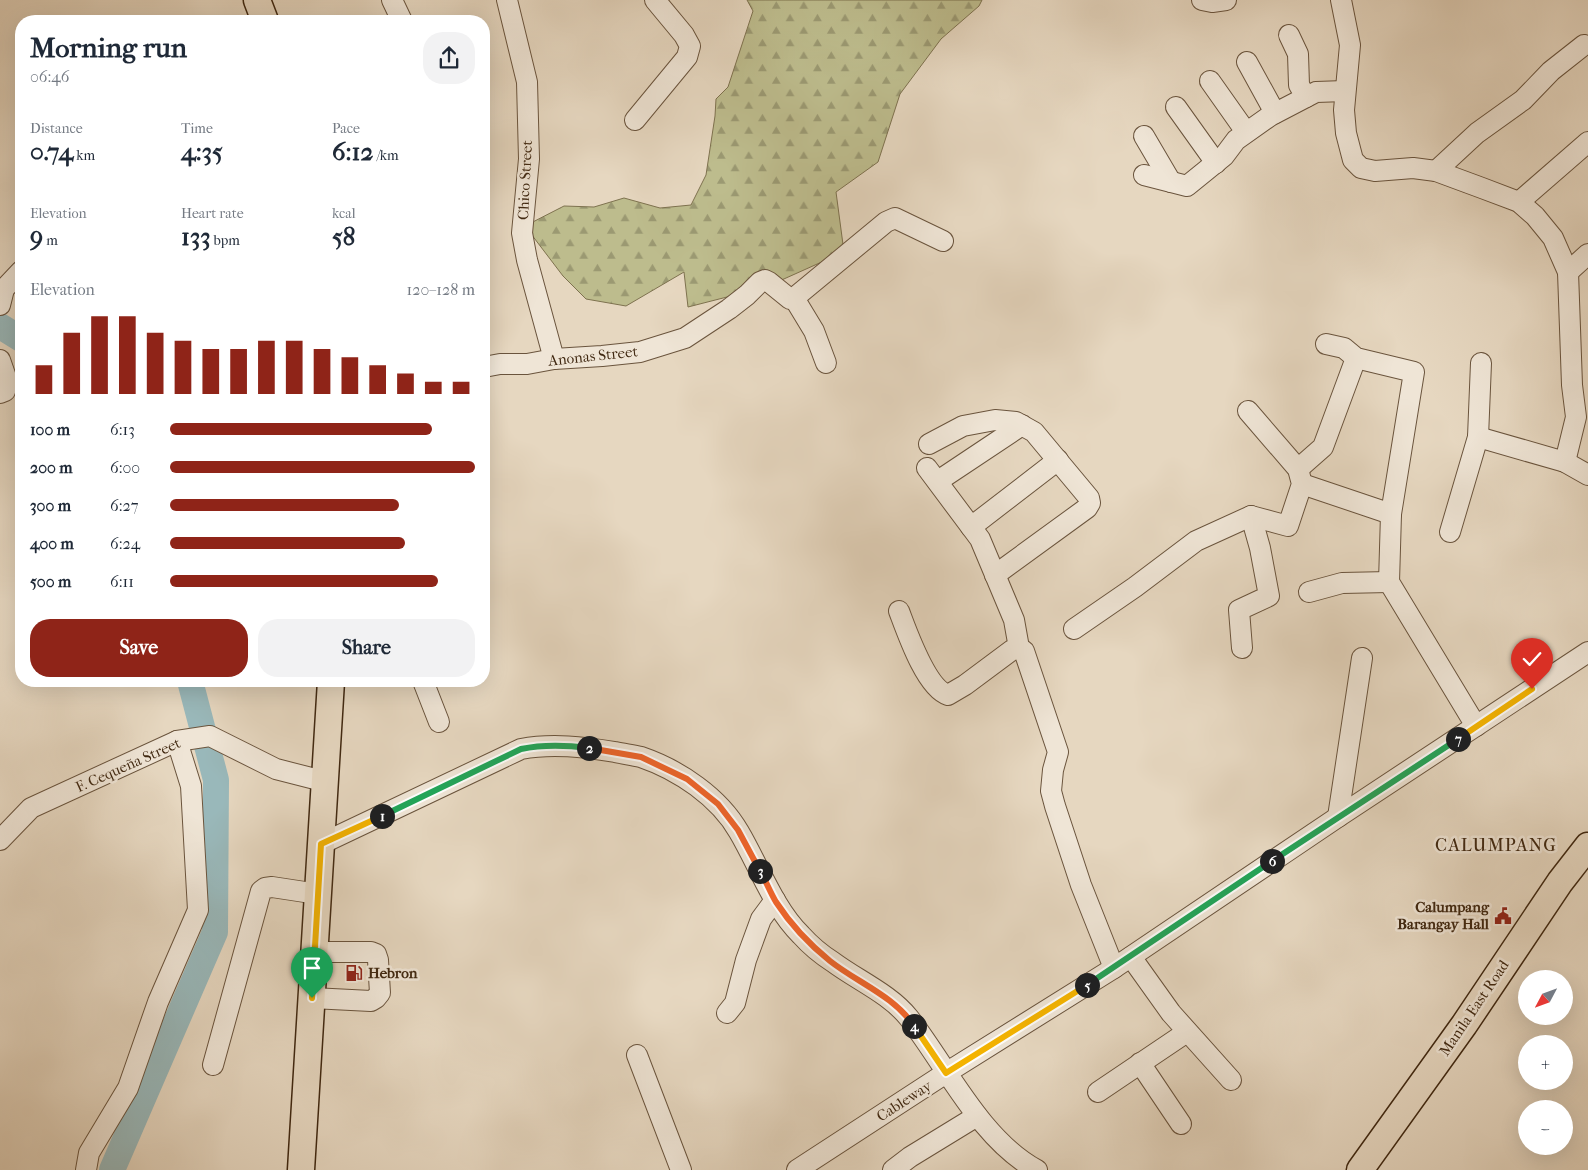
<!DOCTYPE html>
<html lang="en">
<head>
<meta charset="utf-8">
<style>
  body { margin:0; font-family:"IM FELL French Canon",serif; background:#f2f2f3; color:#1f2937; height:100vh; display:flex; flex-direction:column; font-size:19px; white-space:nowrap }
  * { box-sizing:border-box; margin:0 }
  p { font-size:16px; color:#747a83 }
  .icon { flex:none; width:28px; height:28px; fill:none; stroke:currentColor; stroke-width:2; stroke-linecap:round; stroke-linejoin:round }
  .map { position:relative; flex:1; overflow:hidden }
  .drawer { position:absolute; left:15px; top:15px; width:475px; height:672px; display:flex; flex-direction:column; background:#fff; border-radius:20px; box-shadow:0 5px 20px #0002 }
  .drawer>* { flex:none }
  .needle { width:32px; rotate:229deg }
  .buttons { position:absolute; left:1518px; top:970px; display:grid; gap:10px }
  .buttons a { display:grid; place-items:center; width:55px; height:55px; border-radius:50%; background:#fff; box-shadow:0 5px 20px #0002; font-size:25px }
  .pin { position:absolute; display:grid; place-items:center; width:42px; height:42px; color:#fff; margin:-51px -21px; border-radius:50% 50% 50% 0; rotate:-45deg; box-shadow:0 0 5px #0007 }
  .pin .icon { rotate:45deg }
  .km { position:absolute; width:25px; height:25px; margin:-12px; border-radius:50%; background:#222; color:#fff; font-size:14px; line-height:25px; text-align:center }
  .round { display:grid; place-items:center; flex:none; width:52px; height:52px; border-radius:20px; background:#f2f2f3 }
  .overview { display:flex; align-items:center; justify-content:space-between; height:85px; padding:0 15px }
  h1 { font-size:28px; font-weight:700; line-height:38px }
  .figures { display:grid; grid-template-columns:repeat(3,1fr); gap:8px; height:85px; padding:5px 15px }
  .figures div { display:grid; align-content:center }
  .figures b { font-size:25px; font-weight:700 }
  .figures small { font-size:14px; font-weight:400 }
  .figures p { font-size:14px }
  .chart { height:140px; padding:10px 15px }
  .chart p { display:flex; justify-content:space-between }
  .chart svg { width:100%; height:90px; margin-top:5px; stroke:#8f2418; stroke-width:6 }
  .action { display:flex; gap:10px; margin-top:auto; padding:10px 15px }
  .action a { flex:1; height:58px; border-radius:20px; background:#8f2418; color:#fff; font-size:20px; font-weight:700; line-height:58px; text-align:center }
  .action a+a { background:#f2f2f3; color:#1f2937 }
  ul { padding:0 15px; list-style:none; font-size:16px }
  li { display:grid; grid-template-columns:80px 60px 1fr; align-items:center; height:38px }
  li i { height:12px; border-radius:6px; background:#8f2418 }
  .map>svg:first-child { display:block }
  .forest { fill:url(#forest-firs); stroke:#7e724f }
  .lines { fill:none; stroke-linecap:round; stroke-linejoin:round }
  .river { stroke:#99b8ba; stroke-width:26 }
  .minor-casing { stroke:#6a543d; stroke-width:22 }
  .major-casing { stroke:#402811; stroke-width:29 }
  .minor { stroke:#efe5d6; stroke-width:20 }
  .major { stroke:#e6d7c0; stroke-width:26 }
  .split-1-casing { stroke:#fff; stroke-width:10 }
  .split-2-casing { stroke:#fff; stroke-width:10 }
  .split-3-casing { stroke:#fff; stroke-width:10 }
  .split-4-casing { stroke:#fff; stroke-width:10 }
  .split-5-casing { stroke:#fff; stroke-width:10 }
  .split-6-casing { stroke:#fff; stroke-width:10 }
  .split-7-casing { stroke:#fff; stroke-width:10 }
  .split-8-casing { stroke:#fff; stroke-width:10 }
  .split-1 { stroke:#f5b400; stroke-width:6 }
  .split-2 { stroke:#22a559; stroke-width:6 }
  .split-3 { stroke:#f0652b; stroke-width:6 }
  .split-4 { stroke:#f0652b; stroke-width:6 }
  .split-5 { stroke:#f5b400; stroke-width:6 }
  .split-6 { stroke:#22a559; stroke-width:6 }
  .split-7 { stroke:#22a559; stroke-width:6 }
  .split-8 { stroke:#f5b400; stroke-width:6 }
  .labels { text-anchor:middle; stroke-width:5; stroke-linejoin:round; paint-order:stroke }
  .street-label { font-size:15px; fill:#402811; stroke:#efe5d6 }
  .poi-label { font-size:15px; font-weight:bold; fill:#402811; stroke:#efe5d6; text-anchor:end }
  .quarter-label { font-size:18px; letter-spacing:1px; fill:#402811; stroke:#efe5d6 }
</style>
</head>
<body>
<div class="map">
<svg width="1588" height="1170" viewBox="0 0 1588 1170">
  <defs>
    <pattern id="forest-firs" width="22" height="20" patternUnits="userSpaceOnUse" patternTransform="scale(1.25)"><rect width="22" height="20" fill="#bdbc8d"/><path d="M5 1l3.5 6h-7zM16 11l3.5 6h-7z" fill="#9b9972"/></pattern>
  </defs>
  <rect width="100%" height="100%" fill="#e6d7c0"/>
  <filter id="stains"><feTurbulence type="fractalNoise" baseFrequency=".004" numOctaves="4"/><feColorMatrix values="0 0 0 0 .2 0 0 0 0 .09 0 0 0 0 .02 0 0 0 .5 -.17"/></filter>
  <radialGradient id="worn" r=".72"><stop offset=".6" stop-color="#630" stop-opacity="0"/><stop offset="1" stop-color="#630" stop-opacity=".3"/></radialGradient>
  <path class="forest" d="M747 0H982L979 6 941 39 900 94 878 162 836 192 844 252 766 287 688 307 684 272 626 306 586 299 563 276 525 226 564 206 594 207 624 198 660 208 691 205 706 175 715 116 716 99 728 87 753 11Z"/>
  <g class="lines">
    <g class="river">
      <path d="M0 326 21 339"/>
      <path d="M112 1170 215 932 216 780 190 681"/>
    </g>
    <g class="minor-casing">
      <g id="minor">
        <path d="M392 0 402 21"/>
        <path d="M507 0 527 82 529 159 522 233 527 260 554 359"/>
        <path d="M1202 0 1212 2 1226 0"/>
        <path d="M1341 0 1350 45 1344 110 1346 133 1353 160 1361 168 1375 171 1413 168 1436 171 1482 188 1519 202 1535 216 1553 238 1568 272 1572 385 1576 417 1565 462"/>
        <path d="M1289 35 1298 54 1299 85 1306 97"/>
        <path d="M1247 62 1275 113"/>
        <path d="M1210 81 1246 132"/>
        <path d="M1176 107 1216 163"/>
        <path d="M635 120 687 57 690 46 684 35 655 0"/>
        <path d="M1144 136 1171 182"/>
        <path d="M1436 171 1477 133 1523 100 1551 71 1584 45"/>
        <path d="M1144 175 1187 186 1224 156 1236 140 1270 116 1316 92 1345 91"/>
        <path d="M1519 202 1588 142"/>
        <path d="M1568 272 1588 254"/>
        <path d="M794 298 814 331 826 363"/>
        <path d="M0 305 4 289 21 271"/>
        <path d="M1326 344 1344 348 1356 358 1414 372 1391 514 1389 582 1476 726"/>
        <path d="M0 360 8 383 5 391 0 393"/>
        <path d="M484 367 500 364H527L554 359 602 356 640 352 685 338 729 309 747 295 760 282 765 280 769 282 790 299 794 298 886 222 895 218 943 241"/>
        <path d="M1478 437 1565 462 1588 475"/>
        <path d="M929 444 963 426 995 420 1016 422 1034 432 1089 498 1090 503 1087 508 995 575"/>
        <path d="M927 468 980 539 1014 620 1019 648"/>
        <path d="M1298 469 1323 447 1356 358"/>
        <path d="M938 481 1022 425"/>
        <path d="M1302 484 1391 514"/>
        <path d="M971 527 1058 460"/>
        <path d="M1450 532 1478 437 1481 363"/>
        <path d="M1309 592 1342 583 1389 582"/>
        <path d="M899 611C907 632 926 688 948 695L965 685 1012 650 1019 648 1024 651 1058 752 1053 770 1051 791 1055 806 1081 885 1114 968"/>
        <path d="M1074 629 1135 587 1196 541 1251 516 1288 526 1302 484 1298 469 1248 411"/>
        <path d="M1242 648 1239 610 1269 596 1260 548 1251 516"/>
        <path d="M423 681 439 722"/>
        <path d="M1338 817 1362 658"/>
        <path d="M0 840 31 808 177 741 210 736 276 769 323 781"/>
        <path d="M321 844 521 749C552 743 584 747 615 752 624 754 633 755 641 757 679 770 719 797 739 832 758 864 774 909 801 935 810 945 822 955 833 962 857 980 890 994 909 1018 947 1067 981 1140 1037 1170"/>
        <path d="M1131 957 1171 1013 1231 1080"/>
        <path d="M312 998 371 1001 376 998 380 993 378 960 376 954 371 952H314"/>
        <path d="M727 1013 735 1003 746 960 761 919 775 900"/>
        <path d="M637 1055 681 1170"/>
        <path d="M1140 1063 1181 1124"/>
        <path d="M213 1065 261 891 265 888 272 887 318 894"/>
        <path d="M1098 1092 1187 1032"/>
        <path d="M86 1170 89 1153 128 1088 158 1002 198 910 191 786 177 741"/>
        <path d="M797 1170 946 1073 1114 968 1338 817 1588 652"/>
        <path d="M893 1170 910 1157 977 1116"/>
      </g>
    </g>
    <g class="major-casing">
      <g id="major">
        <path d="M257 0 265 21"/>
        <path d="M301 1170 331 681"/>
        <path d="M1360 1170 1464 1025 1560 882 1588 846"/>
      </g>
    </g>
    <use href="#minor" class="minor"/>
    <use href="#major" class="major"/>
  </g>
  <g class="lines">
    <g class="split-1-casing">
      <path id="split-1" d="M312 998 321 844 382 816"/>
    </g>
    <g class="split-2-casing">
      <path id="split-2" d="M382 816 521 749C544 744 566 745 589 748"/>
    </g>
    <g class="split-3-casing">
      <path id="split-3" d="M589 748 641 757 687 779 718 804 738 830 760 871"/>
    </g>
    <g class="split-4-casing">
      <path id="split-4" d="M760 871C766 881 770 892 776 902 791 925 809 944 830 961 858 983 894 996 914 1026"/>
    </g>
    <g class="split-5-casing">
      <path id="split-5" d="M914 1026 946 1073 1087 985"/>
    </g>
    <g class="split-6-casing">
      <path id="split-6" d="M1087 985 1272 861"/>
    </g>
    <g class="split-7-casing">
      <path id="split-7" d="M1272 861 1458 739"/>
    </g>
    <g class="split-8-casing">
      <path id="split-8" d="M1458 739 1532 689"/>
    </g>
    <use href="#split-1" class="split-1"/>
    <use href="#split-2" class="split-2"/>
    <use href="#split-3" class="split-3"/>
    <use href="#split-4" class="split-4"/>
    <use href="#split-5" class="split-5"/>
    <use href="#split-6" class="split-6"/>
    <use href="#split-7" class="split-7"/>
    <use href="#split-8" class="split-8"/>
  </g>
  <defs>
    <g id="civic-bare" transform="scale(1.35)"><path d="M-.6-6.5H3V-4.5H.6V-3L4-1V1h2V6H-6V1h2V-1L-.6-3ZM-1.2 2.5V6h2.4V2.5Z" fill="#8f2418" stroke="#efe5d6" stroke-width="2.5" paint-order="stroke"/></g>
    <g id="fuel-bare" transform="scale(1.35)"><path d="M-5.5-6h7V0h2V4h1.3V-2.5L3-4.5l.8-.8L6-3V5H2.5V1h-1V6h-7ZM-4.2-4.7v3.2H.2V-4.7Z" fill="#8f2418" stroke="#efe5d6" stroke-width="2.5" paint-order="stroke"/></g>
  </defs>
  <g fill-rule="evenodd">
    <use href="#civic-bare" x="1503" y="916"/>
    <use href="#fuel-bare" x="354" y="973"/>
  </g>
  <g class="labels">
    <g class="street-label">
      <text transform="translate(525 180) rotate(-87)" y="5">Chico Street</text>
      <text transform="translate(593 356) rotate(-6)" y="5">Anonas Street</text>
      <text transform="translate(128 765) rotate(-24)" y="5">F. Cequeña Street</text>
      <text transform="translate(1474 1008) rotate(-56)" y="5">Manila East Road</text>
      <text transform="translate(904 1101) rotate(-33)" y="5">Cableway</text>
    </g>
    <g class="poi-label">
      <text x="1489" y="912">Calumpang<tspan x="1489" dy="17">Barangay Hall</tspan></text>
      <text x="368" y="978" text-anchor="start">Hebron</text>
    </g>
    <g class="quarter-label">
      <text x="1496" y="851">CALUMPANG</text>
    </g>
  </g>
  <rect width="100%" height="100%" filter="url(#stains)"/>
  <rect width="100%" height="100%" fill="url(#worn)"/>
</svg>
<div class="buttons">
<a><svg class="needle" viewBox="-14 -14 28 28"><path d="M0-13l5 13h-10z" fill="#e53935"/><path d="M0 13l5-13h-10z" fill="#747a83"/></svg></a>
<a>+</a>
<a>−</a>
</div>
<div class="pin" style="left:312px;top:998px;background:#1e9e55"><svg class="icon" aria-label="arrive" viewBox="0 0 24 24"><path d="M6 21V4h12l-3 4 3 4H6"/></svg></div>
<div class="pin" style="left:1532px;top:689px;background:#d93025"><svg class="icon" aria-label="check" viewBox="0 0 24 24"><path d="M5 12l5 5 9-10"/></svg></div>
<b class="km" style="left:382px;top:816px">1</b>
<b class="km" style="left:589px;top:748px">2</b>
<b class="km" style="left:760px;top:871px">3</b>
<b class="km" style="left:914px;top:1026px">4</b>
<b class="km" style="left:1087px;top:985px">5</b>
<b class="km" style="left:1272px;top:861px">6</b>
<b class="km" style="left:1458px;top:739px">7</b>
<section class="drawer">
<div class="overview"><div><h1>Morning run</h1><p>06:46</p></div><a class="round"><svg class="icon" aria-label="share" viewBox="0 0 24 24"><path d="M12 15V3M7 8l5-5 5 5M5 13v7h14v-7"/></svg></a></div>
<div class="figures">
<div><p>Distance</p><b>0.74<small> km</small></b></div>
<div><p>Time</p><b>4:35</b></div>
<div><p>Pace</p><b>6:12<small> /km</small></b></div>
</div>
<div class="figures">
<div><p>Elevation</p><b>9<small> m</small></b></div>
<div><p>Heart rate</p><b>133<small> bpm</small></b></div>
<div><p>kcal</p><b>58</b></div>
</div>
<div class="chart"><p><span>Elevation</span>120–128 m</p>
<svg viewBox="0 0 160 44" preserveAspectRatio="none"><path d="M5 44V30M15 44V14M25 44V6M35 44V6M45 44V14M55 44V18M65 44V22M75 44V22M85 44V18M95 44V18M105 44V22M115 44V26M125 44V30M135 44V34M145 44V38M155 44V38"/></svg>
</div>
<ul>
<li><b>100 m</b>6:13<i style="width:86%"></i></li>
<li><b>200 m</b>6:00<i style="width:100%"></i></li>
<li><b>300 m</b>6:27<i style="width:75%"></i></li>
<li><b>400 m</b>6:24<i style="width:77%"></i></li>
<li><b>500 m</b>6:11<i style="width:88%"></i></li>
</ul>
<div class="action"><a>Save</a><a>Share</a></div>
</section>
</div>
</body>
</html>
